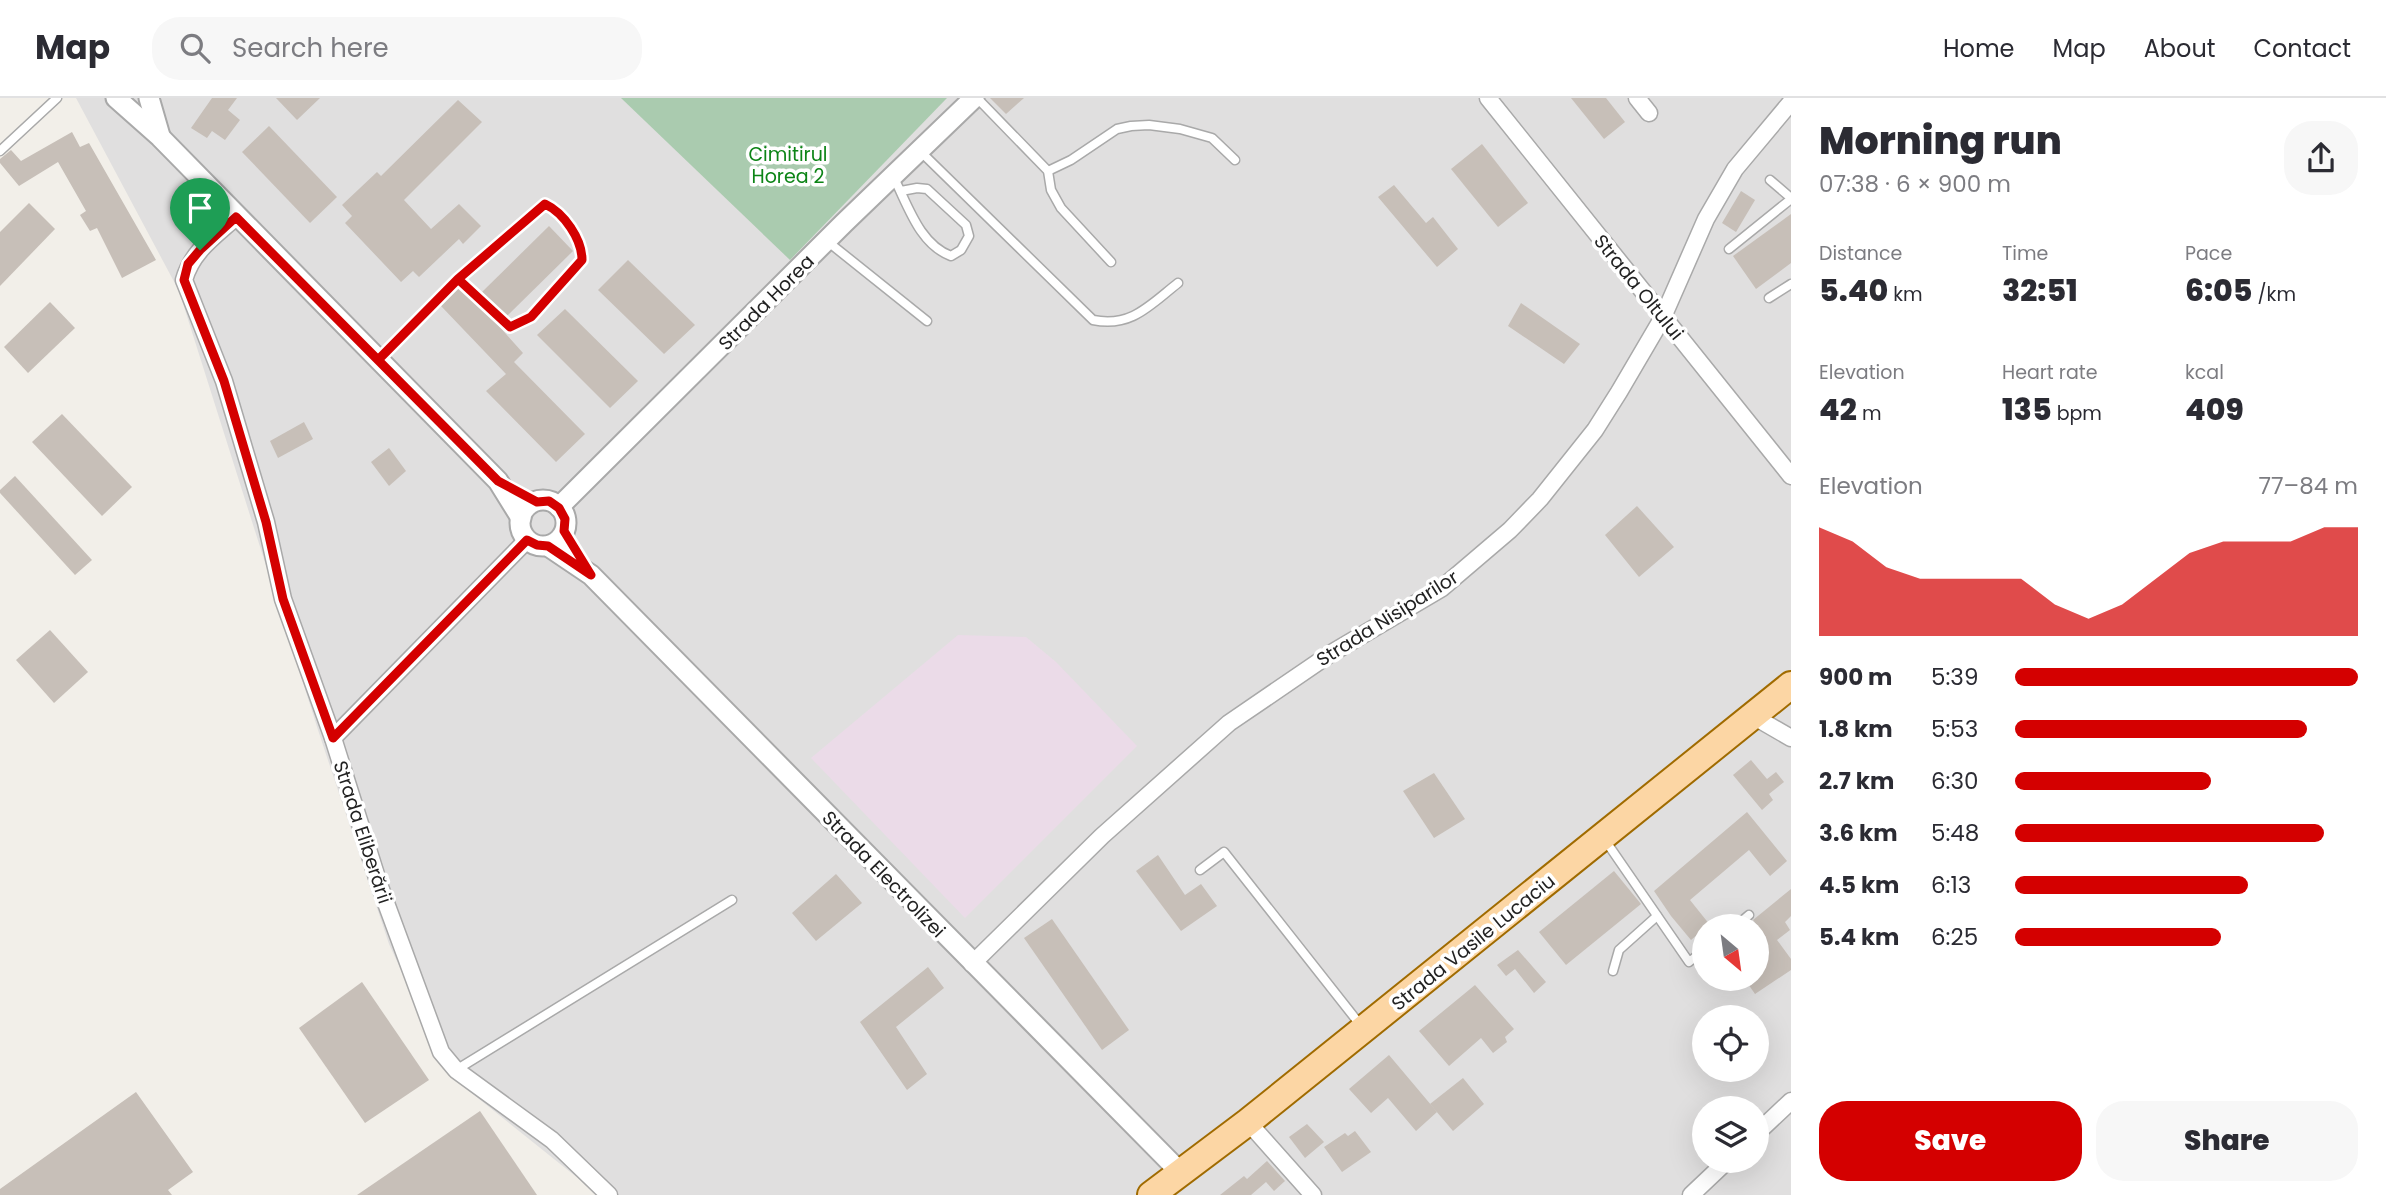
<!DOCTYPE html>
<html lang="en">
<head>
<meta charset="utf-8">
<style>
  body { margin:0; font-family:Poppins,sans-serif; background:#f7f7f7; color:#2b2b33; height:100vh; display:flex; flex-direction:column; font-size:26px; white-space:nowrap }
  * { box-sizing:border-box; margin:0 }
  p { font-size:23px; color:#7c7c81 }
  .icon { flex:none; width:38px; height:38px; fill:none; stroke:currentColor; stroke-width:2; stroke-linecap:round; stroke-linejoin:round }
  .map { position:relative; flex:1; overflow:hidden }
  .side { display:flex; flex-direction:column; background:#fff; width:595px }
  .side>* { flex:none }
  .needle { width:46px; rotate:151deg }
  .fabs { position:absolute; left:1692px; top:816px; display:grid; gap:14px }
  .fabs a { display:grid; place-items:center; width:77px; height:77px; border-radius:50%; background:#fff; box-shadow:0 7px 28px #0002; font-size:35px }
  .pin { position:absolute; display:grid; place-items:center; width:60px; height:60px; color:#fff; margin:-72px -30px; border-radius:50% 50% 50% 0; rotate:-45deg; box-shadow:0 0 7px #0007 }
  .pin .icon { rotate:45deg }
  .round { display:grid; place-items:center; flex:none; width:74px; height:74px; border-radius:28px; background:#f7f7f7 }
  .head { display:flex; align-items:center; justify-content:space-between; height:119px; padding:0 28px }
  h1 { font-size:38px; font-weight:800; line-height:52px }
  .stats { display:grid; grid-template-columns:repeat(3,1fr); gap:10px; height:119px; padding:7px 28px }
  .stats div { display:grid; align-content:center }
  .stats b { font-size:30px; font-weight:800 }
  .stats small { font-size:19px; font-weight:400 }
  .stats p { font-size:19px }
  .chart { height:196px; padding:14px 28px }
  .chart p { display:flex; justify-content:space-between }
  .chart svg { width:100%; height:126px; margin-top:7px; fill:#d40000; opacity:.7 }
  .button { display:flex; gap:14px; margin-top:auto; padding:14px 28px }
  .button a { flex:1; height:80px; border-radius:28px; background:#d40000; color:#fff; font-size:28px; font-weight:800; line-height:80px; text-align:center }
  .button a+a { background:#f7f7f7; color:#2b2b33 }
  ul { padding:0 28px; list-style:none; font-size:23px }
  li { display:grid; grid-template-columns:112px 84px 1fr; align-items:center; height:52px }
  li i { height:18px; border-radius:9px; background:#d40000 }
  header { display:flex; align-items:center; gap:42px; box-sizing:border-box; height:98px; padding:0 35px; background:#fff; border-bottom:2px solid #e1e1e2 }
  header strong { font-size:33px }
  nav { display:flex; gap:38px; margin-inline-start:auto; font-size:24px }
  .search { width:490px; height:63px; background:#f7f7f7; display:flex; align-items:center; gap:18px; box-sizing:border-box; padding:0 24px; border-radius:28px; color:#7c7c81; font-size:26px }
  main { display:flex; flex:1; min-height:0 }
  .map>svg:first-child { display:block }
  .residential { fill:#e0dfdf; fill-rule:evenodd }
  .industrial { fill:#ebdbe8 }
  .cemetery { fill:#aacbaf }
  .building { fill:#c7bfb8 }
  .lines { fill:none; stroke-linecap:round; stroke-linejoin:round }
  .service-casing { stroke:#a9a9a9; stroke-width:11 }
  .minor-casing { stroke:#a9a9a9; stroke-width:19 }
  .tertiary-casing { stroke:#a9a9a9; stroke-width:23 }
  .primary-casing { stroke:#a06b00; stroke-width:30 }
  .service { stroke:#fff; stroke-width:8 }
  .minor { stroke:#fff; stroke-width:16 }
  .tertiary { stroke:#fff; stroke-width:19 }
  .primary { stroke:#fcd6a4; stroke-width:26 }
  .route-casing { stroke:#fff; stroke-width:14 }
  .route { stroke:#d40000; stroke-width:9 }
  .labels { text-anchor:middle; stroke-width:7; stroke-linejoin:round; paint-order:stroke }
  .park-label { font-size:19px; fill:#0c8416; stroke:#fff }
  .street-label { font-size:19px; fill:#222; stroke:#fff }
</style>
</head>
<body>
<header>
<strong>Map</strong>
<div class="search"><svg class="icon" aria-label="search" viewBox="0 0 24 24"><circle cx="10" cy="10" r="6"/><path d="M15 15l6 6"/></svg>Search here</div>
<nav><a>Home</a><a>Map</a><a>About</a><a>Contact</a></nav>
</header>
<main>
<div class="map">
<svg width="1791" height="1097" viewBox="0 0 1791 1097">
  <rect width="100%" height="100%" fill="#f2efe9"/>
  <path class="residential" d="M76 0H1791V1097H599L449 977 389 846 318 632 179 193ZM1704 828H1757V880H1704ZM1704 919H1757V971H1704ZM1704 1010H1757V1062H1704Z"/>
  <path class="industrial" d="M958 537 1026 539 1056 564 1137 648 965 820 811 660Z"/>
  <path class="cemetery" d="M621 0H947L790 162Z"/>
  <g class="building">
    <path d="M212 0H237L228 12 240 22 225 42 212 33 207 40 191 30Z"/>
    <path d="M276 0H320L297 22Z"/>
    <path d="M990 0H1024L1006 16Z"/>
    <path d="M1571 0H1606L1625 24 1604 41Z"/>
    <path d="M458 2 482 24 404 102 431 131 459 106 481 128 463 146 459 141 419 179 413 173 401 184 345 125 352 118 342 107 377 74 381 78Z"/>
    <path d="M269 28 337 99 310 125 242 54Z"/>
    <path d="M72 34 80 49 89 45 156 162 122 180 97 130 90 133 80 117 86 113 58 64 19 88 0 65V61L11 52 21 63Z"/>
    <path d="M1482 46 1528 105 1498 129 1451 71Z"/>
    <path d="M1394 87 1426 125 1433 119 1458 151 1437 169 1378 99Z"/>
    <path d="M1741 93 1755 102 1736 134 1722 125Z"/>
    <path d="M29 105 55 131 0 188V134Z"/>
    <path d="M1791 116V165L1756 191 1733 158Z"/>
    <path d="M549 128 573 153 507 218 482 194Z"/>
    <path d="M628 162 695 227 664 256 598 192Z"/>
    <path d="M459 190 498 227 523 255 514 264 585 336 556 364 486 293 506 276 441 208Z"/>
    <path d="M50 204 75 230 28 275 4 249Z"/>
    <path d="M1521 205 1580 246 1564 266 1508 228Z"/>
    <path d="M565 211 638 283 610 310 537 237Z"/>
    <path d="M62 316 132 389 102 418 32 344Z"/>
    <path d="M304 324 313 341 278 360 270 343Z"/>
    <path d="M389 350 406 373 389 388 371 364Z"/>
    <path d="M15 378 92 462 75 477 0 395V392Z"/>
    <path d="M1637 408 1674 449 1639 479 1605 437Z"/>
    <path d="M50 532 88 574 54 605 16 562Z"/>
    <path d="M1751 662 1767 681 1776 674 1784 684 1769 696 1773 702 1762 712 1733 677Z"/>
    <path d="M1434 675 1465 721 1434 740 1403 693Z"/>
    <path d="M1747 714 1787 763 1770 778 1749 752 1690 802 1710 827 1704 828V831L1691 842 1671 818 1654 793Z"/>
    <path d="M1158 757 1185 797 1201 786 1217 808 1181 833 1136 773Z"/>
    <path d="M1614 773 1641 806 1566 867 1539 834Z"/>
    <path d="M836 776 862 805 816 843 792 815Z"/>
    <path d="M1791 791V818L1785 824 1790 832 1777 842 1791 861V872L1755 896 1744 880H1757V846L1766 839 1753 822Z"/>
    <path d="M1052 821 1129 932 1102 952 1024 840Z"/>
    <path d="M1518 852 1546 884 1534 895 1515 871 1506 878 1497 867Z"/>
    <path d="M928 869 944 890 896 929 927 976 907 992 860 924Z"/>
    <path d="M362 884 429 982 365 1025 299 930Z"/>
    <path d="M1475 887 1514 931 1505 939 1507 944 1493 955 1481 940 1449 968 1419 933Z"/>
    <path d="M1389 957 1437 1014 1416 1033 1388 1000 1371 1015 1349 991Z"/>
    <path d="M1463 980 1484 1006 1453 1033 1430 1006Z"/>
    <path d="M136 994 193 1074 168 1092 172 1097H0V1091Z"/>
    <path d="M480 1013 537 1097H357Z"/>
    <path d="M1307 1026 1324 1044 1305 1060 1289 1039Z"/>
    <path d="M1355 1033 1371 1054 1342 1074 1324 1049 1345 1035 1348 1038Z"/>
    <path d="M1267 1063 1285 1083 1274 1093 1266 1084 1251 1097H1220L1244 1078 1247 1081Z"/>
  </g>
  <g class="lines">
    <g class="service-casing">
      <g id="service">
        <path d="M977 0 1048 73 1051 92 1061 110 1111 164"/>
        <path d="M0 53 57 0"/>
        <path d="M920 53 1093 222C1131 230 1150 207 1178 185"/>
        <path d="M1048 73 1071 62 1117 31 1131 28 1149 27 1180 31 1212 40 1235 62"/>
        <path d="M893 78C908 107 919 146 951 158L961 152 969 138 966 127 927 91 917 90 901 93"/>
        <path d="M1770 82 1791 100"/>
        <path d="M827 143 927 223"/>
        <path d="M1729 151 1791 101"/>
        <path d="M1769 200 1791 186"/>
        <path d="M378 261 459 181 545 106C564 115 582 141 582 162 564 182 536 224 510 229L459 181"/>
        <path d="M1605 742 1689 864 1704 852"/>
        <path d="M1200 772 1224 754 1362 929"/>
        <path d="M1736 828 1749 817"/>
        <path d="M1613 873 1619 852 1657 818"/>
        <path d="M456 972 732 802"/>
      </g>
    </g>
    <g class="minor-casing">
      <g id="minor">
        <path d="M1488 0 1791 378"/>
        <path d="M1637 0 1649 15"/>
        <path d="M236 119C215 138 192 153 184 182L224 283 266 424 283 501 333 640 379 786 441 954 456 972 552 1042 609 1097"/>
        <path d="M1753 618 1791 640"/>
        <path d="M333 640 527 442"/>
        <path d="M972 866 1102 738 1229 625 1330 556 1442 490 1510 432 1540 401 1595 332 1619 294 1663 219 1706 121 1735 71 1791 4"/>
        <path d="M1248 1024 1313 1097"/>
        <path d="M1757 1035 1791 1003"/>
        <path d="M1691 1097 1728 1062"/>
      </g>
    </g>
    <g class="tertiary-casing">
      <g id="tertiary">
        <path d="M116 0 160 39 498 383 521 420"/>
        <path d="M149 0 160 38"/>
        <circle cx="543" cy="425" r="23"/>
        <path d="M559 409 844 125 974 0"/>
        <path d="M548 448 591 477 1180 1074"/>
      </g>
    </g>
    <g class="primary-casing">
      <path id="primary" d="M1151 1097 1248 1024 1791 587"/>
    </g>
    <use href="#service" class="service"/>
    <use href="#minor" class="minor"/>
    <use href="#tertiary" class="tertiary"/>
    <use href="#primary" class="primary"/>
  </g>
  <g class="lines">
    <g class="route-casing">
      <path id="route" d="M200 152 188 166 184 182 224 283 266 424 283 501 333 640 527 442 537 447 548 448 591 477 564 433 565 421 559 410 549 403 537 404 498 383 378 262 458 181 510 229 531 219 582 162C582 141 564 115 545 106L458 181 378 262 236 119 200 152"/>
    </g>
    <use href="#route" class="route"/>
  </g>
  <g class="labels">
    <g class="park-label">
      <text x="788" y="63">Cimitirul<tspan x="788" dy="22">Horea 2</tspan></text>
    </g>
    <g class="street-label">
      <text transform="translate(1639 189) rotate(51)" y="7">Strada Oltului</text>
      <text transform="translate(766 204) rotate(-45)" y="7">Strada Horea</text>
      <text transform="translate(1387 520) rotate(-32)" y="7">Strada Nisiparilor</text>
      <text transform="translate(363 734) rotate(72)" y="7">Strada Eliberării</text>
      <text transform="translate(884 776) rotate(46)" y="7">Strada Electrolizei</text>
      <text transform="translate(1473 844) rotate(-39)" y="7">Strada Vasile Lucaciu</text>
    </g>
  </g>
</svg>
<div class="fabs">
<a><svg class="needle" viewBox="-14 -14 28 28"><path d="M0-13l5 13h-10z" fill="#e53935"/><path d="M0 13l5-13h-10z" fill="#7c7c81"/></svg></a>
<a><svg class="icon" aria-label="locate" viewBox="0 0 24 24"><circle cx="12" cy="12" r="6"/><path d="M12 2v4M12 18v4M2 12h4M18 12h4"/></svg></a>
<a><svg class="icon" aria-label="layers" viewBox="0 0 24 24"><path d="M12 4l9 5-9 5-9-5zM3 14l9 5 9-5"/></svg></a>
</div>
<div class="pin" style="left:200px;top:152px;background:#1e9e55"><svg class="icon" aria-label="arrive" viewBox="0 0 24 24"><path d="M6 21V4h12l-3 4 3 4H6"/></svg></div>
</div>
<section class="side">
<div class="head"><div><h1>Morning run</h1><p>07:38 · 6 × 900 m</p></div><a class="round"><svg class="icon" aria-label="share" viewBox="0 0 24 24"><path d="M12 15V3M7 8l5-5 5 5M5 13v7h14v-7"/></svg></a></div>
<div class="stats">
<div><p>Distance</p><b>5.40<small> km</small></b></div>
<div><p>Time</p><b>32:51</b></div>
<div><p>Pace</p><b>6:05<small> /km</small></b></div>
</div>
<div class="stats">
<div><p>Elevation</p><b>42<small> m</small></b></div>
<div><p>Heart rate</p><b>135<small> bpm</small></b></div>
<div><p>kcal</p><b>409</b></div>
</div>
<div class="chart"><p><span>Elevation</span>77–84 m</p>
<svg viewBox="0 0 160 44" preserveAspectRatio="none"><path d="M0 44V6L10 11L20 20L30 24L40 24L50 24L60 24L70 33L80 38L90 33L100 24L110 15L120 11L130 11L140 11L150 6L160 6V44z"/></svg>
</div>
<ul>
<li><b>900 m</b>5:39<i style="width:100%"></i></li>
<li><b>1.8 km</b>5:53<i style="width:85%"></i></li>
<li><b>2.7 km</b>6:30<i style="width:57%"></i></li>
<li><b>3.6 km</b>5:48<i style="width:90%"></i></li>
<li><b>4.5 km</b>6:13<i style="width:68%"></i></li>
<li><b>5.4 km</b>6:25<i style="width:60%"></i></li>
</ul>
<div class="button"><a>Save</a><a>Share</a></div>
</section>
</main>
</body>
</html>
